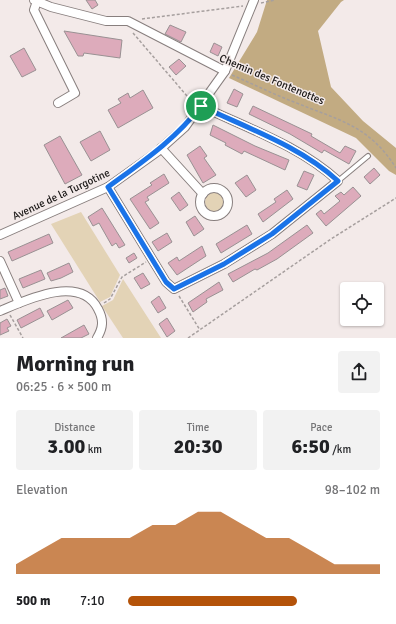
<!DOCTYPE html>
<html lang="en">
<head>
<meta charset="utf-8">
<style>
  body { margin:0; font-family:Signika,sans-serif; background:#f2f2f2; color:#202124; height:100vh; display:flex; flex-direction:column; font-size:15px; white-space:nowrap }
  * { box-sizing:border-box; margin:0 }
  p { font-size:13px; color:#757577 }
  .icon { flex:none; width:22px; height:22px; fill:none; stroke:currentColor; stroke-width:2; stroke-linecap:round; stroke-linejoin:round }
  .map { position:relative; height:338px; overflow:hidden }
  .details { display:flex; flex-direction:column; background:#fff; flex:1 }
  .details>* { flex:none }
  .controls { position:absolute; left:340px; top:282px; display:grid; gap:8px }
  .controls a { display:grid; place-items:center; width:44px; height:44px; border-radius:4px; background:#fff; box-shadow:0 1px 3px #0004; font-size:20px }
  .pin { position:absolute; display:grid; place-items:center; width:34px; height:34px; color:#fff; margin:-17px; border:2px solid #fff; border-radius:50%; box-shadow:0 1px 4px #0007 }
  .round { display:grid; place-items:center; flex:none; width:42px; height:42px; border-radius:4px; background:#f2f2f2 }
  .headline { display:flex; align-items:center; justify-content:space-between; height:68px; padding:0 16px }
  h1 { font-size:22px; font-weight:800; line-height:30px }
  .metrics { display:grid; grid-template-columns:repeat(3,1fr); gap:6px; height:68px; padding:4px 16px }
  .metrics div { display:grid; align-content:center; border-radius:4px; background:#f2f2f2; text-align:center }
  .metrics b { font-size:20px; font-weight:800 }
  .metrics small { font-size:11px; font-weight:400 }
  .metrics p { font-size:11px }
  .chart { height:112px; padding:8px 16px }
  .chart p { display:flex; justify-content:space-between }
  .chart svg { width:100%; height:72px; margin-top:4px; fill:#b45309; opacity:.7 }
  ul { padding:0 16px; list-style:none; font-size:13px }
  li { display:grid; grid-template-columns:64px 48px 1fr; align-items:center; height:30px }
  li i { height:10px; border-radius:5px; background:#b45309 }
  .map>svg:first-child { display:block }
  .green { fill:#e3d3b6 }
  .forest { fill:#c2ab82 }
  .building { fill:#ddabbb; stroke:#999193 }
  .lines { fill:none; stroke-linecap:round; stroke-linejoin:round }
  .service-casing { stroke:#887f7e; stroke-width:6 }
  .minor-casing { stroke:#887f7e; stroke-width:10 }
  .path { stroke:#a69f9e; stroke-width:1.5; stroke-dasharray:3 2; stroke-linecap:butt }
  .service { stroke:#fff; stroke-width:4 }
  .minor { stroke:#fff; stroke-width:8 }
  .route-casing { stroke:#fff; stroke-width:8 }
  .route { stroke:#1a73e8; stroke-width:5 }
  .labels { text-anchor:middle; stroke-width:3; stroke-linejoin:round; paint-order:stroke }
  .street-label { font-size:11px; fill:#1b1817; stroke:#f3eae9 }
</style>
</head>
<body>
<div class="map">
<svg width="396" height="338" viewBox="0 0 396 338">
  <rect width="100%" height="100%" fill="#f3eae9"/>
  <g class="green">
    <circle cx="215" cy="202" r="10"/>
    <path d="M81 212 120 275 110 297 100 302 51 224Z"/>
    <path d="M123 279 161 338H123L102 306 113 300Z"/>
  </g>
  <path class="forest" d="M267 0H344L341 2 318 31 331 87 363 121 396 148V175L389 171 356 138 229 78 257 32Z"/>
  <g class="building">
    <path d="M86 0H95L98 5 92 9Z"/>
    <path d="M170 25 186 32 181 42 165 34Z"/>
    <path d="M64 31 122 40 120 58 84 53 83 56H78Z"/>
    <path d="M214 43 222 47 218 56 210 52Z"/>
    <path d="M24 48 36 70 22 77 10 56Z"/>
    <path d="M179 59 186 66 176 75 169 67Z"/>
    <path d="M234 89 243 94 237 107 227 103Z"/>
    <path d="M143 90 153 108 118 128 108 110 121 103 118 99 128 93 130 98Z"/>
    <path d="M253 106 312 134 311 136 340 153 345 146 356 151 349 164 324 150 322 153 290 134 249 114Z"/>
    <path d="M213 125 255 146 289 160 285 170 244 151 242 154 225 145 226 143 210 135Z"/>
    <path d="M100 131 110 150 91 161 80 142Z"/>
    <path d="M60 136 82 175 65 184 44 145Z"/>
    <path d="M200 146 207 156 204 158 216 175 203 183 187 155Z"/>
    <path d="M374 168 380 175 370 184 364 177Z"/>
    <path d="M304 171 314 175 307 190 297 186Z"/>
    <path d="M164 174 169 183 147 197 149 200 145 202 159 223 150 229 130 199 152 185 150 183Z"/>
    <path d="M247 175 256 190 246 197 235 183Z"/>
    <path d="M353 187 361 196 326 226 316 214 321 210 324 214 340 201 335 196 341 192 344 195Z"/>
    <path d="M287 190 293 199 263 222 258 214 276 202 274 199Z"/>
    <path d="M179 192 188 205 180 211 171 198Z"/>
    <path d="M102 208 125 245 119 248 116 243 112 246 99 223 93 226 88 217Z"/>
    <path d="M195 216 204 229 194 236 186 222Z"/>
    <path d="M247 225 252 234 221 253 216 244Z"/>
    <path d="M307 225 313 233 277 259 257 270 255 269 233 282 228 274 268 253Z"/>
    <path d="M167 233 172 242 158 251 152 242Z"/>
    <path d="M49 234 53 243 12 261 8 252Z"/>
    <path d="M202 246 206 256 177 275 168 263 177 257 179 261Z"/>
    <path d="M134 253 137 258 129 263 126 258Z"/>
    <path d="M69 263 73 272 61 278 51 281 47 273Z"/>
    <path d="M41 270 45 279 23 288 19 279Z"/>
    <path d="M143 273 150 284 141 289 134 278Z"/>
    <path d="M219 282 223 290 206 299 207 302 193 312 188 303Z"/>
    <path d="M5 288 8 296 0 299V290Z"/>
    <path d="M159 296 166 308 158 313 151 302Z"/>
    <path d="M68 300 73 308 52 320 47 311Z"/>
    <path d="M40 308 44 316 21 328 17 320Z"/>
    <path d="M167 318 175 331 167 337 159 324Z"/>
    <path d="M7 319 11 326 7 328 9 331 0 335V323Z"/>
    <path d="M84 325 89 334 81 338H61Z"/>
  </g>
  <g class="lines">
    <g class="service-casing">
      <path id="service" d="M338 181 368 156"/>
    </g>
    <g class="minor-casing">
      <g id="minor">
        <path d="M34 0 51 7 106 21H128L225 71"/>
        <path d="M37 1 34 10 75 93 58 103"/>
        <path d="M161 148 203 194"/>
        <path d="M108 187 166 282 174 289 224 264 272 234 338 181C300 146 247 128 201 106"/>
        <circle cx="214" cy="202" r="14"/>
        <path d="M0 235 108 187 157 152 185 127 225 71 254 0"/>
        <path d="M0 261 19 303"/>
        <path d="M0 311C26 300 80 274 98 309 104 320 103 328 97 338"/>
      </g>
    </g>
    <g class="path">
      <path d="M261 3 275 0"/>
      <path d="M142 19 243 6"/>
      <path d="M133 33 193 103"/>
      <path d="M232 75C253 84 273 94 294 102 338 120 369 125 396 168"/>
      <path d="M179 296 200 330"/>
      <path d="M104 303 110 299 122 277 146 262"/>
      <path d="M10 315 23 338"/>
      <path d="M188 338 331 239 396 198"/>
    </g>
    <use href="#service" class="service"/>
    <use href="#minor" class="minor"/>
  </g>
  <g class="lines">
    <g class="route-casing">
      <path id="route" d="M201 106C247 128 300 146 338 181L272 234 224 264 174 289 166 282 108 187C142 162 175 140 201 106Z"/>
    </g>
    <use href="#route" class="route"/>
  </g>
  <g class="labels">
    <g class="street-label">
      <text transform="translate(272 79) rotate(23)" y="4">Chemin des Fontenottes</text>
      <text transform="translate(61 194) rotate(-25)" y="4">Avenue de la Turgotine</text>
    </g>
  </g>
</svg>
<div class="controls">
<a><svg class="icon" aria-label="locate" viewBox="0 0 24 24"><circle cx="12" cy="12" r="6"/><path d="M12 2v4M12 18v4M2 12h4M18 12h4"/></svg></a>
</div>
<div class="pin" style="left:201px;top:106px;background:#1e9e55"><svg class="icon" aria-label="arrive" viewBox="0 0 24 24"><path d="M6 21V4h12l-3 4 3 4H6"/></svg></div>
</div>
<section class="details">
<div class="headline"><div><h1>Morning run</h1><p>06:25 · 6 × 500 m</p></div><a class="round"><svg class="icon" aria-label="share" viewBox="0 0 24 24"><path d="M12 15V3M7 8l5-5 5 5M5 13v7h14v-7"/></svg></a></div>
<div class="metrics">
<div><p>Distance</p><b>3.00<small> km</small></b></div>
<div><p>Time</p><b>20:30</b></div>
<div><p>Pace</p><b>6:50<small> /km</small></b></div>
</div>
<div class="chart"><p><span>Elevation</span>98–102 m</p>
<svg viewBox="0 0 160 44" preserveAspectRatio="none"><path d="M0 44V38L10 30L20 22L30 22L40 22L50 22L60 14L70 14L80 6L90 6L100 14L110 22L120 22L130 30L140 38L150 38L160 38V44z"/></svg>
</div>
<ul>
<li><b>500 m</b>7:10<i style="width:67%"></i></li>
</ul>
</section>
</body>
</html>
